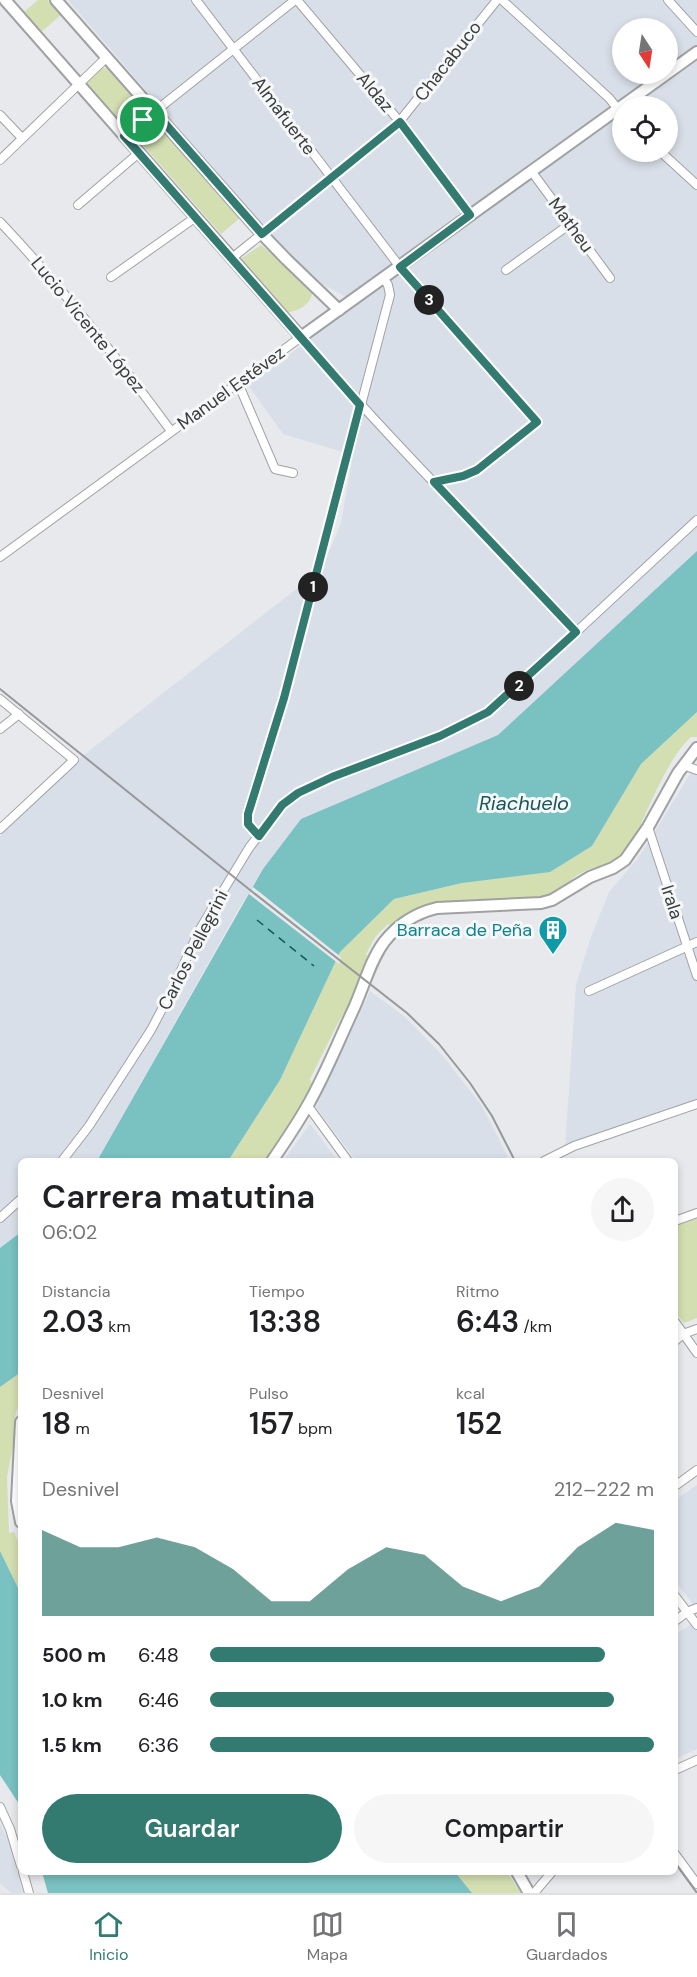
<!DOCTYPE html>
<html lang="es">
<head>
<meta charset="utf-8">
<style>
  body { margin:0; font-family:"DM Sans",sans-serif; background:#f6f6f6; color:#202124; height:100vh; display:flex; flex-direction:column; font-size:22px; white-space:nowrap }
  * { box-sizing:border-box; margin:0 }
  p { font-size:20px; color:#757577 }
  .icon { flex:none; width:33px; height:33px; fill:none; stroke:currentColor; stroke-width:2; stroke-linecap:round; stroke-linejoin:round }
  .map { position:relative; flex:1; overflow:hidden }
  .side { position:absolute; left:18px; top:1158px; width:660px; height:717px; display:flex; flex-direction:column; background:#fff; border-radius:9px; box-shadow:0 3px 9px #0003 }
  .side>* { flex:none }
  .needle { width:39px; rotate:168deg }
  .tools { position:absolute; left:612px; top:18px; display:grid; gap:12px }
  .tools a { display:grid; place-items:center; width:66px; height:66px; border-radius:50%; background:#fff; box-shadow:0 3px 9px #0003; font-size:30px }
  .pin { position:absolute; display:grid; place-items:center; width:51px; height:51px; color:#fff; margin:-26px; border:3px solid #fff; border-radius:50%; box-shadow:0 2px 6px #0007 }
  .km { position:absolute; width:30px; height:30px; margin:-15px; border-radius:50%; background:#222; color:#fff; font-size:16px; line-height:30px; text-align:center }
  .round { display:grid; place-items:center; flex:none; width:63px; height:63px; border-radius:32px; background:#f6f6f6 }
  .headline { display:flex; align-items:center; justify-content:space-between; height:102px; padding:0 24px }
  h1 { font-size:33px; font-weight:600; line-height:45px }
  .stats { display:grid; grid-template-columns:repeat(3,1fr); gap:9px; height:102px; padding:6px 24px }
  .stats div { display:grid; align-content:center }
  .stats b { font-size:30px; font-weight:600 }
  .stats small { font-size:16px; font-weight:400 }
  .stats p { font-size:16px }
  .chart { height:168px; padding:12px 24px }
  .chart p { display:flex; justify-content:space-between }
  .chart svg { width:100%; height:108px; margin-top:6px; fill:#337a71; opacity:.7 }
  .button { display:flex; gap:12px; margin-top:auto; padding:12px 24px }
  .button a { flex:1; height:69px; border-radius:36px; background:#337a71; color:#fff; font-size:24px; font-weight:600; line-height:69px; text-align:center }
  .button a+a { background:#f6f6f6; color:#202124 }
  ul { padding:0 24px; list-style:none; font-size:20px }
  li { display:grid; grid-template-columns:96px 72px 1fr; align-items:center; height:45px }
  li i { height:15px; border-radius:8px; background:#337a71 }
  .tab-bar { display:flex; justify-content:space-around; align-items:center; height:84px; border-top:2px solid #e0e0e0; background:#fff; font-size:16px; color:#757577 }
  .tab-bar a { display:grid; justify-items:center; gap:3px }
  .tab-bar .on { color:#337a71 }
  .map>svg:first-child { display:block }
  .built { fill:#d9dfe8; fill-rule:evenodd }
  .green { fill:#d3dfb1 }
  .water { fill:#7ac1c2 }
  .pier { fill:#e8e9ec }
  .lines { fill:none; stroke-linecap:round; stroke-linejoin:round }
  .ferry { stroke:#185657; stroke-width:1.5; stroke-dasharray:8 6; stroke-linecap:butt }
  .street-casing { stroke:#a0a1a3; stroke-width:10 }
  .secondary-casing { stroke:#a0a1a3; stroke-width:14 }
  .street { stroke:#fff; stroke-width:8 }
  .secondary { stroke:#fff; stroke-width:10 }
  .rail { stroke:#97989a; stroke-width:2 }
  .route-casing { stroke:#fff; stroke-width:12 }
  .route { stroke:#337a71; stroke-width:8 }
  .labels { text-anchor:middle; stroke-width:6; stroke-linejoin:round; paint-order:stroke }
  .street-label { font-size:18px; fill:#3b3c3d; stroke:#f5f7f9 }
  .culture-label { font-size:18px; fill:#0d838f; stroke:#f5f7f9; text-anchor:end }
  .water-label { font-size:20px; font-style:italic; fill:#185657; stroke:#f5f7f9 }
</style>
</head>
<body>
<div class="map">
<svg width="697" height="1893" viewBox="0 0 697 1893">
  <rect width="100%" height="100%" fill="#e8e9ec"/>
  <g class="built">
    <path d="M68 0H697V551L498 735 301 819 263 869 237 912 97 1161H21V1232L0 1248V836L76 761 322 569 341 523 353 455 283 434 248 385 358 304 323 284 273 238ZM622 28H668V74H622ZM622 106H668V152H622Z"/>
    <path d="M697 763V1100L565 1146 576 985 591 937 609 892 639 857Z"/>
    <path d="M370 991 405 1017 441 1054 482 1106 510 1161H356L316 1107Z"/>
    <path d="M310 1124 338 1161H283Z"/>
    <path d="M697 1485V1609L675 1581V1500Z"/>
    <path d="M697 1620V1749L675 1759V1635Z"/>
    <path d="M0 1824 9 1841 23 1893H12L0 1884Z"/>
  </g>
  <g class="green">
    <path d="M38 0H48L61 15 41 32 24 12Z"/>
    <path d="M102 68 109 69 144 109V113L127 127H121L86 89V84Z"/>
    <path d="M153 119 241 217 221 234 136 137 137 132Z"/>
    <path d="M261 245 311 286C317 301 298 313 285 312L241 262 242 258Z"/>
    <path d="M697 712V737H691C672 754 655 793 644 817 640 824 640 833 637 839 629 855 614 865 597 870L595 867C586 871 574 874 568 884L542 898 459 900 436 905 391 927 388 924 376 936 366 954 368 956 354 996 337 1025 310 1079 313 1086 301 1108 265 1161H228L280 1080 340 952 394 899 462 883 592 846 641 764Z"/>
    <path d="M697 1218V1318L684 1323 675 1312V1226Z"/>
    <path d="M21 1372V1404L17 1409 14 1421 15 1436 7 1477 9 1533 14 1532 21 1549V1594L0 1551V1387Z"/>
    <path d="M455 1872H507L521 1893H472Z"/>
  </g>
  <g class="water">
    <path d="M697 551V712L641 764 592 846 550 872 462 883 394 899 340 952 280 1080 228 1161H97L263 869 301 819 498 735Z"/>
    <path d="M21 1232V1372L0 1387V1248Z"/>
    <path d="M0 1551 21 1594V1807L0 1775Z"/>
    <path d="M42 1872H455L472 1893H48Z"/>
  </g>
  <path class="pier" d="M253 887 341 957 339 964 249 894Z"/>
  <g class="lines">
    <path class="ferry" d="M257 920 314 966"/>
    <g class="street-casing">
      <g id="street">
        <path d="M196 0 400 267 537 422 477 470 463 476 434 482"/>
        <path d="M297 0 400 122 470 215"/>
        <path d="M502 0 609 98 622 114"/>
        <path d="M668 0 697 32"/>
        <path d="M0 115 22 138"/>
        <path d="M124 136 295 0"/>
        <path d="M661 152 697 185"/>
        <path d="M0 160 107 57"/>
        <path d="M532 172 610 278"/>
        <path d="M78 205 140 152"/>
        <path d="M0 222C62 287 118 359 171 431"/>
        <path d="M232 258 395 127 497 0"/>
        <path d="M506 270 570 224"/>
        <path d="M111 277 196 217"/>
        <path d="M238 383 275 469 293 473"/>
        <path d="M0 557 301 337C389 439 484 534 577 632"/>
        <path d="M0 699 74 760 0 829"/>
        <path d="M0 729 19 714"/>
        <path d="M683 765 697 770"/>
        <path d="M648 827 697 976"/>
        <path d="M259 836 248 824 247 814 284 697 390 295 388 285 384 279"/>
        <path d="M589 991 697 942"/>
        <path d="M308 1106 348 1161"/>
        <path d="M62 1161 89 1126 151 1030 171 992 200 929 249 848 282 805 298 793 313 785 440 736 487 712 504 699 697 520"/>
        <path d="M544 1161 574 1146 697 1104"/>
        <path d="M0 1218 21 1199"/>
        <path d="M675 1221 697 1213"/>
        <path d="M675 1322 697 1353"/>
        <path d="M675 1341 683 1334 697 1329"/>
        <path d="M675 1486 697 1470"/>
        <path d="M675 1596 697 1625"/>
        <path d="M675 1621 687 1612 697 1608"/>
        <path d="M675 1770 697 1760"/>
        <path d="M0 1807 10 1829 21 1866"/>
        <path d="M675 1854 697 1884"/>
        <path d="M23 1872 29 1893"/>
        <path d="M534 1893 552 1872"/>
      </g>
    </g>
    <g class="secondary-casing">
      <g id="secondary">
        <path d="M5 0 301 337 697 52"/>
        <path d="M56 0 262 234 286 259 339 310"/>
        <path d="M272 1161C285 1142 298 1123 309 1103 326 1073 339 1040 354 1008 364 986 370 961 384 942 398 924 416 913 437 908L541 903 552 900 590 877 613 868 625 860 648 827 678 773 697 748"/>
        <path d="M21 1422 17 1501 21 1522"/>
        <path d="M517 1872 529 1893"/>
      </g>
    </g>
    <use href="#street" class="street"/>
    <use href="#secondary" class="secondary"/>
    <g class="rail">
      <path d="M0 689 250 890 407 1013 439 1044 470 1083 492 1116 515 1161"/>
      <path d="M675 1863 697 1893"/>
    </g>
  </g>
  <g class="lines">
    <g class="route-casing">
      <path id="route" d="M154 111 262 234 400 122 470 215 400 267 537 422 477 470 463 476 434 482 576 632 488 712 440 736 332 777 298 793 282 805 259 836 248 824V814L284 698 360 405 124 136Z"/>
    </g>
    <use href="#route" class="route"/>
  </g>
  <defs>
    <g id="building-pin" transform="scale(1.5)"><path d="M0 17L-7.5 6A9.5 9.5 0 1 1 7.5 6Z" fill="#0f9aa8" stroke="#f5f7f9"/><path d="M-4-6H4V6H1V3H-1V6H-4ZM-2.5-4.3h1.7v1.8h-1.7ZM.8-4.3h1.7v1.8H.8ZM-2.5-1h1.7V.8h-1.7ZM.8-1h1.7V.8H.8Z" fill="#fff"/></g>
  </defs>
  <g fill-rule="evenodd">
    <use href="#building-pin" x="553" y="930"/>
  </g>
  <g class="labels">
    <g class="street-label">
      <text transform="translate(448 61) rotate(-52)" y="6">Chacabuco</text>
      <text transform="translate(375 92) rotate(50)" y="6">Aldaz</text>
      <text transform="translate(284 116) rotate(53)" y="6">Almafuerte</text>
      <text transform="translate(571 225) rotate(54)" y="6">Matheu</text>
      <text transform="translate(88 325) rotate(51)" y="6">Lucio Vicente López</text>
      <text transform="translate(231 388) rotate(-36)" y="6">Manuel Estévez</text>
      <text transform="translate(672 902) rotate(72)" y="6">Irala</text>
      <text transform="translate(193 950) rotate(-63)" y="6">Carlos Pellegrini</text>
    </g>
    <g class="culture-label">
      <text x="532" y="936">Barraca de Peña</text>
    </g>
    <g class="water-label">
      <text x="524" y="810">Riachuelo</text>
    </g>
  </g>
</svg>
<div class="tools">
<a><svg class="needle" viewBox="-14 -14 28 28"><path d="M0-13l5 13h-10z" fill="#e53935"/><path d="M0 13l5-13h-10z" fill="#757577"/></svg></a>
<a><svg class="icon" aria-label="locate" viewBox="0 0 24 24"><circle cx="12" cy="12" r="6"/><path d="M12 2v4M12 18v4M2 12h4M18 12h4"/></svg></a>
</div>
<div class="pin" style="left:143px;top:120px;background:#1e9e55"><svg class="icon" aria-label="arrive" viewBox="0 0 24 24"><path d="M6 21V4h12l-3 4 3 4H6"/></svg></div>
<b class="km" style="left:313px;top:587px">1</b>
<b class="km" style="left:519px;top:686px">2</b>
<b class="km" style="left:429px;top:300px">3</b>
<section class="side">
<div class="headline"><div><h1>Carrera matutina</h1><p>06:02</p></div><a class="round"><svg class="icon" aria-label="share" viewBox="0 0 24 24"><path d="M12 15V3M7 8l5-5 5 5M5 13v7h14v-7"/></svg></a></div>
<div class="stats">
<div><p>Distancia</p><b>2.03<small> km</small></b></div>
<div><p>Tiempo</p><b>13:38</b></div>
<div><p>Ritmo</p><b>6:43<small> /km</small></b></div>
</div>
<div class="stats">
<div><p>Desnivel</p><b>18<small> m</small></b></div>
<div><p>Pulso</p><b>157<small> bpm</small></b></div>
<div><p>kcal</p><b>152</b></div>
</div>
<div class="chart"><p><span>Desnivel</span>212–222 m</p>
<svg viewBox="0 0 160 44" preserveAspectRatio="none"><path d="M0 44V9L10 16L20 16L30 12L40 16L50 25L60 38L70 38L80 25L90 16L100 19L110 32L120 38L130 32L140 16L150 6L160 9V44z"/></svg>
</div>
<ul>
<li><b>500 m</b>6:48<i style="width:89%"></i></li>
<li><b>1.0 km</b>6:46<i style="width:91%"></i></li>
<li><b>1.5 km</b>6:36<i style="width:100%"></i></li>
</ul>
<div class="button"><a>Guardar</a><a>Compartir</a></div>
</section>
</div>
<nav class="tab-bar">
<a class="on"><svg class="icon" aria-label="home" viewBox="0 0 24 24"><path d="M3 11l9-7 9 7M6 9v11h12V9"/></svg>Inicio</a>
<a><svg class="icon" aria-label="map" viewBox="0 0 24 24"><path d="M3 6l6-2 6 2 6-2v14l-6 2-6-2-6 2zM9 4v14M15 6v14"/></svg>Mapa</a>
<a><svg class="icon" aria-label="saved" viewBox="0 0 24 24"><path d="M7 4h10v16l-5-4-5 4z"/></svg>Guardados</a>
</nav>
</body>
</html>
